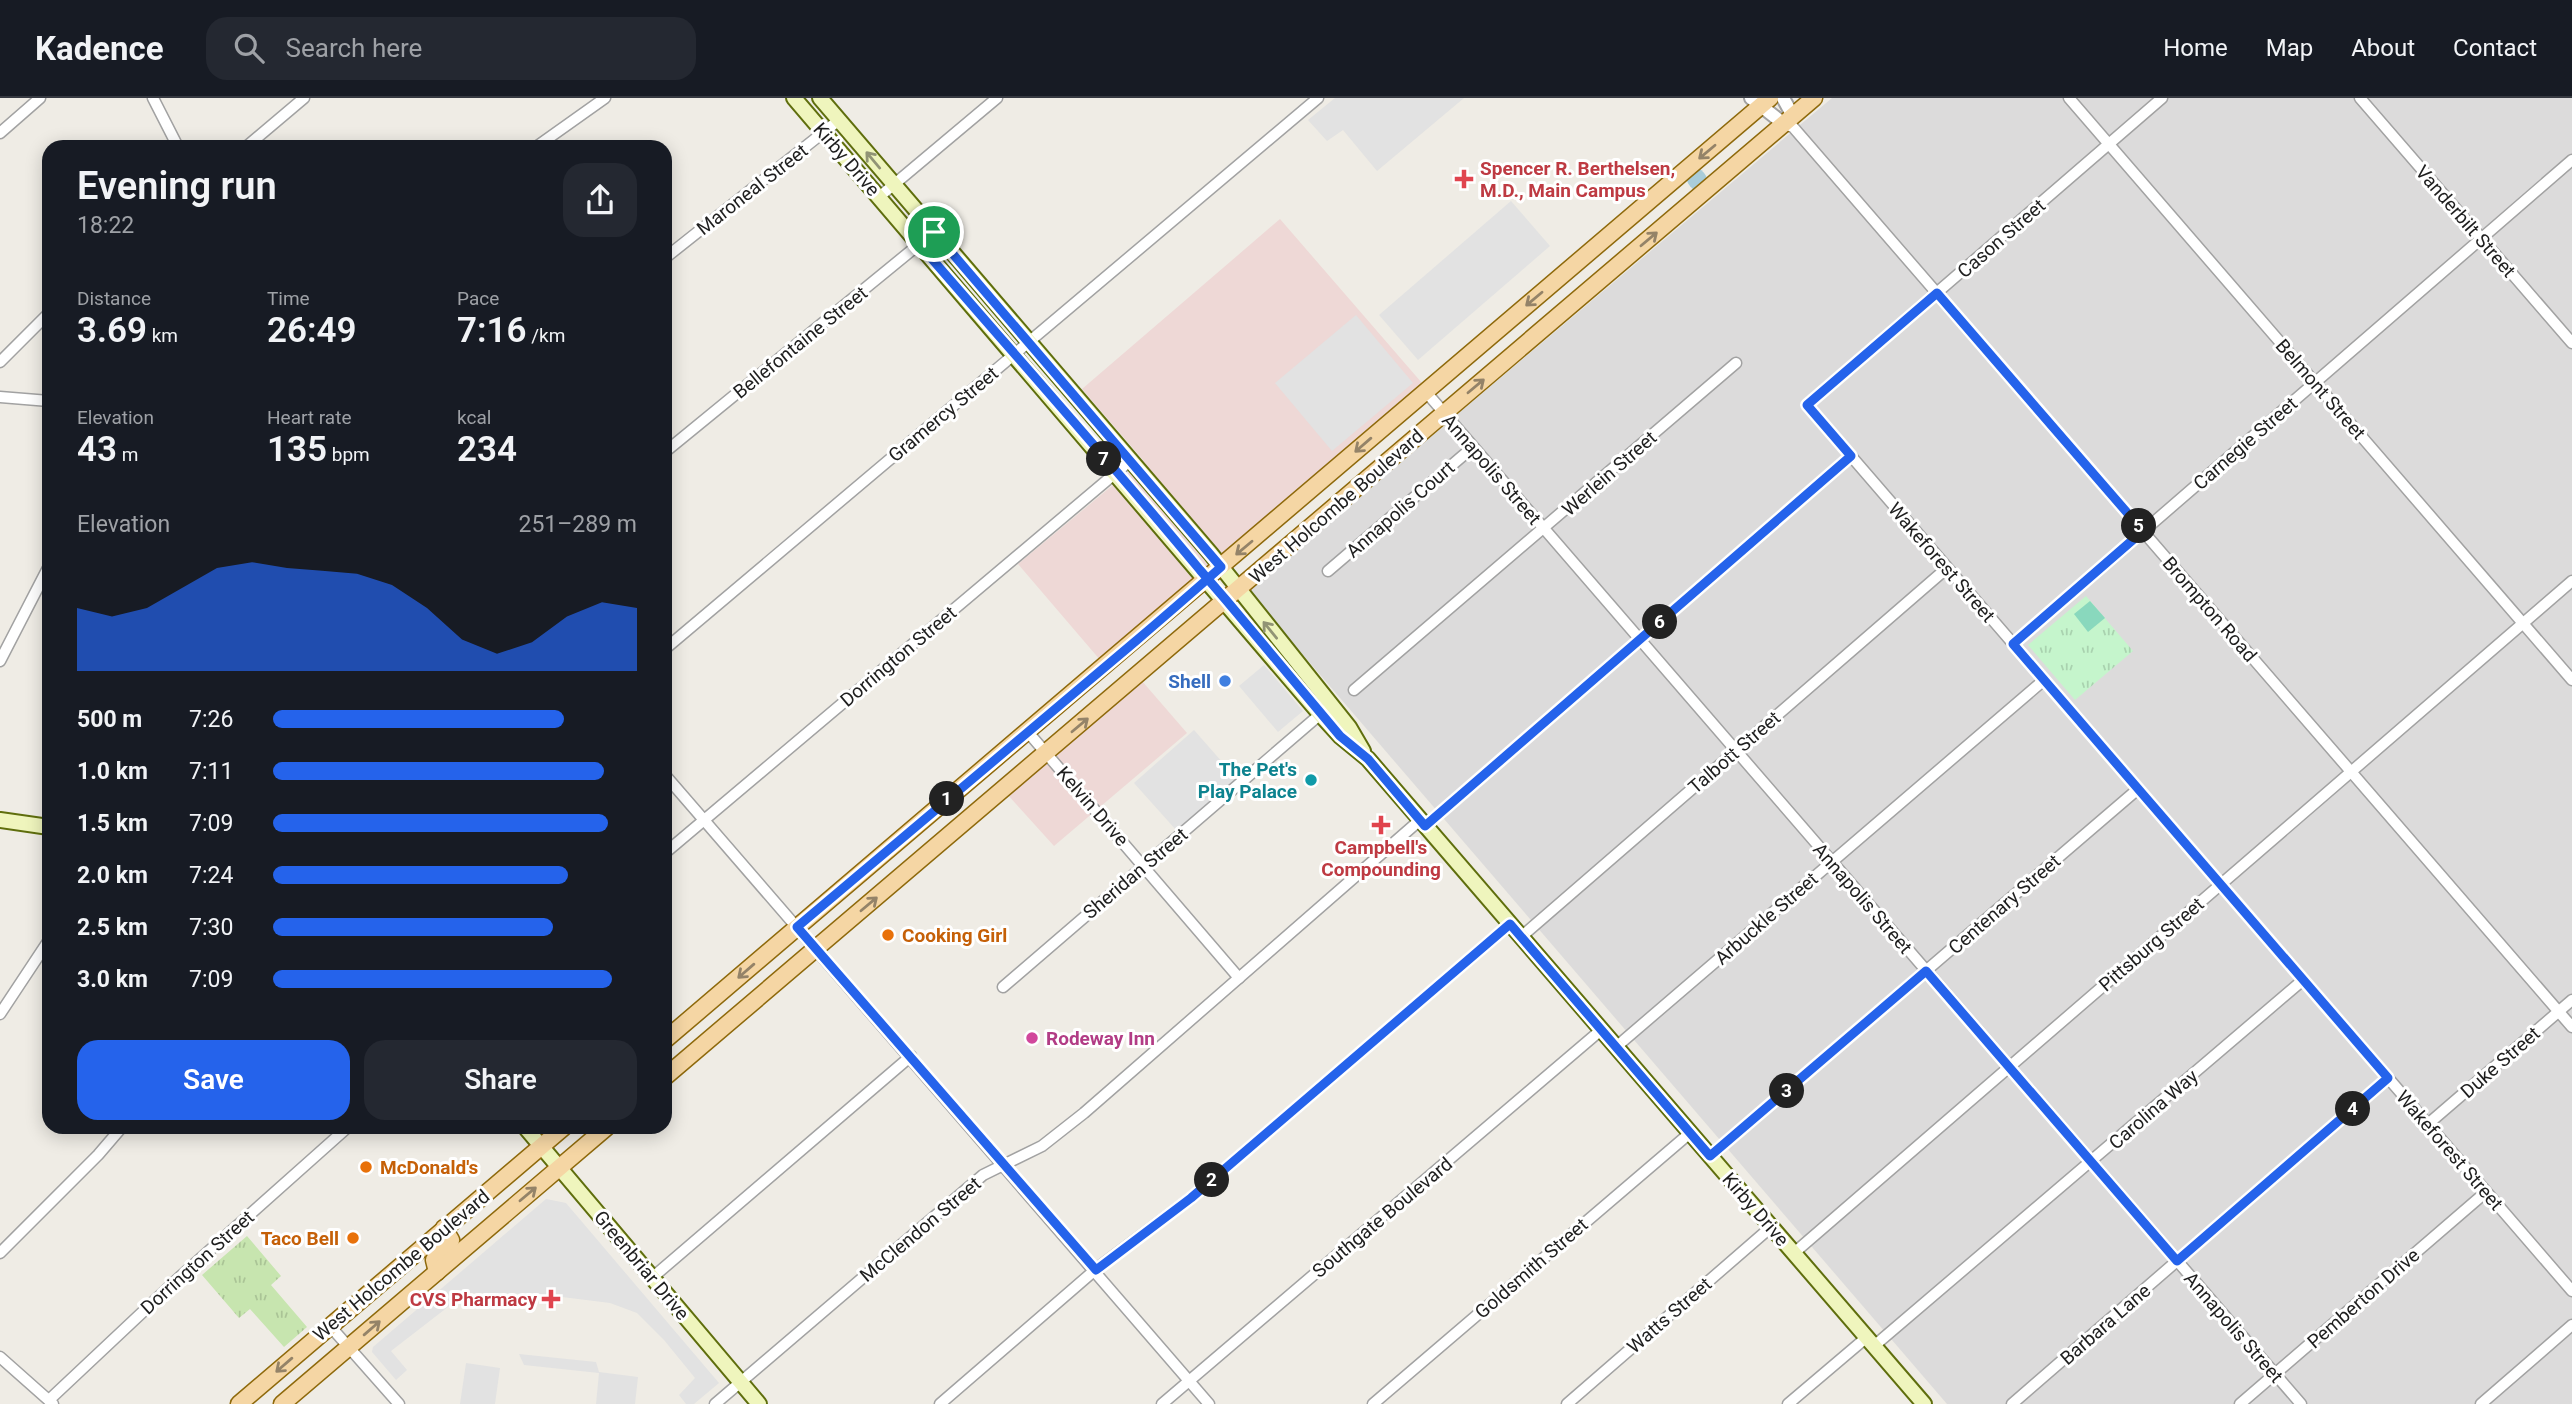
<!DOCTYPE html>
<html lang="en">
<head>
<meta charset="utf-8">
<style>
  body { margin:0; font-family:Roboto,sans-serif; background:#242831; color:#f1f3f6; height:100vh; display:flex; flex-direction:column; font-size:26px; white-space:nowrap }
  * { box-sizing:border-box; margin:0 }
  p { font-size:23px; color:#9ea1a6 }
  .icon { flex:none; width:38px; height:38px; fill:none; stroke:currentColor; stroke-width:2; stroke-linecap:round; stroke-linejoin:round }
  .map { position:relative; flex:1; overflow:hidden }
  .sheet { position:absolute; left:42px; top:42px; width:630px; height:994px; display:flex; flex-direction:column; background:#171b24; border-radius:21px; box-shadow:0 4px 18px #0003 }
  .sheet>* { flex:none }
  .pin { position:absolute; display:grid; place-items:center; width:60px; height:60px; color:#fff; margin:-30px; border:4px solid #fff; border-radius:50%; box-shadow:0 2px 7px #0007 }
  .km { position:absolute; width:35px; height:35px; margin:-18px; border-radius:50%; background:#222; color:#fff; font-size:19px; line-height:35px; text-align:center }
  .round { display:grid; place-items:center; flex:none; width:74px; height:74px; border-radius:21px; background:#242831 }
  .overview { display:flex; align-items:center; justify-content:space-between; height:119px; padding:0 35px }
  h1 { font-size:38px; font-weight:600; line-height:52px }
  .stats { display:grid; grid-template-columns:repeat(3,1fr); gap:10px; height:119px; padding:7px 35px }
  .stats div { display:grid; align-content:center }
  .stats b { font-size:35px; font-weight:600 }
  .stats small { font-size:19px; font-weight:400 }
  .stats p { font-size:19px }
  .chart { height:196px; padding:14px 35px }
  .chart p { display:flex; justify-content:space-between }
  .chart svg { width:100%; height:126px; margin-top:7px; fill:#2563eb; opacity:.7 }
  .cta { display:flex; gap:14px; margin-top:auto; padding:14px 35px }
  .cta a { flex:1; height:80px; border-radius:21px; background:#2563eb; color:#fff; font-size:28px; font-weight:600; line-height:80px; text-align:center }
  .cta a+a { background:#242831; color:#f1f3f6 }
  ul { padding:0 35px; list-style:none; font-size:23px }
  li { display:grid; grid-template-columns:112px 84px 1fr; align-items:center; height:52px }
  li i { height:18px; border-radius:9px; background:#2563eb }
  header { display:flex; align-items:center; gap:42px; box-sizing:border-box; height:98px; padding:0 35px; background:#171b24; border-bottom:2px solid #363941 }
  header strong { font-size:33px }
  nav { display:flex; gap:38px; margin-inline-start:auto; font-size:24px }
  .search { width:490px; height:63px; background:#242831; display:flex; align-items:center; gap:18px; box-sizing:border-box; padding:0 24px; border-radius:21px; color:#9ea1a6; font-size:26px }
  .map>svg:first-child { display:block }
  .residential { fill:#dcdbdb }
  .commercial { fill:#eed8d6 }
  .grass { fill:url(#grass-tufts) }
  .park { fill:url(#park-tufts) }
  .pitch { fill:#89d8bd }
  .parking { fill:#e2e2e2 }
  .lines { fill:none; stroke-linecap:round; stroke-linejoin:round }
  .river { stroke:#a9ccd9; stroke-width:19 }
  .minor-casing { stroke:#a2a2a2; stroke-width:13 }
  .tertiary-casing { stroke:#a2a2a2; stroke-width:16 }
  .secondary-casing { stroke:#5f6e0d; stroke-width:18 }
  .primary-casing { stroke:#8e690b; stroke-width:19 }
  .minor { stroke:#fff; stroke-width:10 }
  .tertiary { stroke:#fff; stroke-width:12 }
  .secondary { stroke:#eff5bd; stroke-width:14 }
  .primary { stroke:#f5d6a4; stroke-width:16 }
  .oneway { stroke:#948368 }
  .oneway2 { stroke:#919475 }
  .route-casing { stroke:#fff; stroke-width:14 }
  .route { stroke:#2563eb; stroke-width:9 }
  .health-dot { fill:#e0444e; stroke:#fff; stroke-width:2.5 }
  .shop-dot { fill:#3f7fe0; stroke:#fff; stroke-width:2.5 }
  .culture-dot { fill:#0f9aa8; stroke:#fff; stroke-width:2.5 }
  .food-dot { fill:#e8710a; stroke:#fff; stroke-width:2.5 }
  .hotel-dot { fill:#d1479c; stroke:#fff; stroke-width:2.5 }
  .labels { text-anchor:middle; stroke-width:6; stroke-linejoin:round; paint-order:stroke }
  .street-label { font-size:19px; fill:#1e1e1e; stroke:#fff }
  .health-label { font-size:19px; font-weight:bold; fill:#be3a42; stroke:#fff; text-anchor:start }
  .shop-label { font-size:19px; font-weight:bold; fill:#366cbe; stroke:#fff; text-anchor:end }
  .culture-label { font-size:19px; font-weight:bold; fill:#0d838f; stroke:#fff; text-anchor:end }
  .food-label { font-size:19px; font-weight:bold; fill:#c56008; stroke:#fff; text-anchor:start }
  .hotel-label { font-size:19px; font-weight:bold; fill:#b23c85; stroke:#fff; text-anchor:start }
</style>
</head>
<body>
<header>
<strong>Kadence</strong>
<div class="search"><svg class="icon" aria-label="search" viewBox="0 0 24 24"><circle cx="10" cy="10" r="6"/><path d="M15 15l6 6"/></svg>Search here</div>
<nav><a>Home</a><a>Map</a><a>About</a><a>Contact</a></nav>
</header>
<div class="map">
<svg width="2572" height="1306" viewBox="0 0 2572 1306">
  <defs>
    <pattern id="grass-tufts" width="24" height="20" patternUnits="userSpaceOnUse" patternTransform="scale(1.75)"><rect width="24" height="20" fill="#c7e5af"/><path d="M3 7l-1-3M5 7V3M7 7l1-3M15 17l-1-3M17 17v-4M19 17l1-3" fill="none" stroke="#aac496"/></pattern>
    <pattern id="park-tufts" width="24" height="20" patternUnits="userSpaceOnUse" patternTransform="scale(1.75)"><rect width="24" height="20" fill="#c5f5cc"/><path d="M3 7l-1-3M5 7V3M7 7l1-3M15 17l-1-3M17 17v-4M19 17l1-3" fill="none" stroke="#a9d2af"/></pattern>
  </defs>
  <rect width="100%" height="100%" fill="#efece5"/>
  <path class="residential" d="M1832 0H2572V1306H1947L1248 493Z"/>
  <g class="commercial">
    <path d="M1280 121 1422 285 1101 563 1018 466 1143 362 1082 291Z"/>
    <path d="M1142 583 1187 635 1054 748 1007 696Z"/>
  </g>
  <path class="grass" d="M247 1138 281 1178 271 1187 307 1229 284 1249 250 1211 239 1220 202 1177Z"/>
  <path class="park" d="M2086 498 2133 553 2075 602 2028 547Z"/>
  <path class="pitch" d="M2090 503 2105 520 2088 534 2074 516Z"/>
  <g class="parking">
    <path d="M1335 0H1464L1377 73 1343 32 1327 43 1308 22Z"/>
    <path d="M1511 103 1550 148 1418 262 1379 217Z"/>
    <path d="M1356 217 1413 285 1332 353 1275 285Z"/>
    <path d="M1264 567 1303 613 1278 634 1239 588Z"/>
    <path d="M1194 632 1237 681 1177 733 1134 685Z"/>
    <path d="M546 1101 566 1105 719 1285 694 1306H686L679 1297 695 1280 664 1242 637 1215 610 1205 538 1196 466 1195 391 1253 407 1272 396 1282 372 1254 373 1249Z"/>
    <path d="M519 1256 596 1264 599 1274 638 1279 635 1306H596L599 1275 524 1267Z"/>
    <path d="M466 1265 500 1270 495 1306H460Z"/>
  </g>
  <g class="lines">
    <path class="river" d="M1696 80 1698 83"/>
    <g class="minor-casing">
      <g id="minor">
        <path d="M153 0 178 49"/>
        <path d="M2069 0 2572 582"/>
        <path d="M2162 0 1807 307 2572 1193"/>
        <path d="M2360 0 2572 245"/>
        <path d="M1784 26 1793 29 2572 929"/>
        <path d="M0 35 40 0"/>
        <path d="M246 49 304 0"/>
        <path d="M536 49 605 0"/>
        <path d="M879 99 997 0"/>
        <path d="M665 160 839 22"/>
        <path d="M0 264 49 215"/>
        <path d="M1426 294 2301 1306"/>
        <path d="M0 299 49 303"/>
        <path d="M665 354 934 134"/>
        <path d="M1328 473 1473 349"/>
        <path d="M2013 546 2572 62"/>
        <path d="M665 551 1318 0"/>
        <path d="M0 563 49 468"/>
        <path d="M1354 592 1736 265"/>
        <path d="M1027 633 1239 880"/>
        <path d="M665 677 1209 1306"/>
        <path d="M1425 728 1851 358"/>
        <path d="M665 755 1131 362"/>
        <path d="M1521 839 1947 470"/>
        <path d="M1003 889 1324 613"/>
        <path d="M0 916 49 842"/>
        <path d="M1616 949 2044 582"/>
        <path d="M2428 1026 2572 902"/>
        <path d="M1710 1058 2138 691"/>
        <path d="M0 1155 98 1057 122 1029"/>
        <path d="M1794 1155 2572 483"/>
        <path d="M653 1179 911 958"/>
        <path d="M330 1228 399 1306"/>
        <path d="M1874 1248 2303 882"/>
        <path d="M0 1259 53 1306"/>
        <path d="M49 1302 182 1177 348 1029"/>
        <path d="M715 1306 983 1077 1042 1048 1084 1015 1420 722"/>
        <path d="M940 1306 1095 1172 1191 1100 1510 826"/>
        <path d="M1162 1306 1601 932"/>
        <path d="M1373 1306 1690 1035"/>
        <path d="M1567 1306 1771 1129"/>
        <path d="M1788 1306 1867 1239"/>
        <path d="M2012 1306 2388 980"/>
        <path d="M2240 1306 2486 1094"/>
        <path d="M2481 1306 2572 1227"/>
      </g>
    </g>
    <g class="tertiary-casing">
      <g id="tertiary">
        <path d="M1751 0 1784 26"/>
        <path d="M1783 0 1793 18"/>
      </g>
    </g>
    <g class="secondary-casing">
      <g id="secondary">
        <path d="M794 0 1320 616 1340 638 1368 661 1924 1306"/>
        <path d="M820 0 1211 456 1349 629 1363 653"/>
        <path d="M0 722 49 729"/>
        <path d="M525 1029 759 1306"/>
      </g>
    </g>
    <g class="primary-casing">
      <g id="primary">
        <path d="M665 942 1770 0"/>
        <path d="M665 979 1814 0"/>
        <path d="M437 1174 434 1162 451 1142 444 1130"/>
        <path d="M239 1306 564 1029"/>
        <path d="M282 1306 607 1029"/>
      </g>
    </g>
    <use href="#minor" class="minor"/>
    <use href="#tertiary" class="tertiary"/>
    <use href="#secondary" class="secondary"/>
    <use href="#primary" class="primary"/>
  </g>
  <defs><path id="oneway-shaft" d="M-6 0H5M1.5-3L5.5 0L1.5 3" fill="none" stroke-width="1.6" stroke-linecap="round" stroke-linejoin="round" transform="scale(1.75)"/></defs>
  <g class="oneway">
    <use href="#oneway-shaft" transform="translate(1707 54) rotate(140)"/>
    <use href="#oneway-shaft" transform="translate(1649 141) rotate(-40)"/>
    <use href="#oneway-shaft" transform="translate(1534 201) rotate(140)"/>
    <use href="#oneway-shaft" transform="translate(1476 288) rotate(-40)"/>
    <use href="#oneway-shaft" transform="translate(1363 347) rotate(139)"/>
    <use href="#oneway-shaft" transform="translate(1244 450) rotate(140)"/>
    <use href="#oneway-shaft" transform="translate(1080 627) rotate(-40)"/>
    <use href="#oneway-shaft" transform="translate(869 806) rotate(-40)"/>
    <use href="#oneway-shaft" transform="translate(746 873) rotate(139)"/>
    <use href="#oneway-shaft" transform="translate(528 1096) rotate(-40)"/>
    <use href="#oneway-shaft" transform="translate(372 1230) rotate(-41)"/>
    <use href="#oneway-shaft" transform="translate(284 1267) rotate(139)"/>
  </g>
  <g class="oneway2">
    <use href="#oneway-shaft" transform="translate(873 62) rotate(-130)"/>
    <use href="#oneway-shaft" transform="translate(1270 532) rotate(-129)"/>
  </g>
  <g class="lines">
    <g class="route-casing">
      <path id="route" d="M934 134 1221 469C1193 494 1165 518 1137 542L797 829 1096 1172 1191 1100 1510 826 1710 1058 1926 873 2177 1163 2388 980 2013 546 2143 433 1937 195 1807 307 1851 358 1425 728 1368 661 1340 638 1226 502 1200 472C1109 362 1013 255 919 146L934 134"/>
    </g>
    <use href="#route" class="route"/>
  </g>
  <g class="health-dot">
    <path d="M1460.5 70.5h7v7h7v7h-7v7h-7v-7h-7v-7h7z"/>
    <path d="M1377.5 716.5h7v7h7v7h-7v7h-7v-7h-7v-7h7z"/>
    <path d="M547.5 1190.5h7v7h7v7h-7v7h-7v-7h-7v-7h7z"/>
  </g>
  <circle class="shop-dot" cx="1225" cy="583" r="7"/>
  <circle class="culture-dot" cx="1311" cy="682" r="7"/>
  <g class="food-dot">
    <circle cx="888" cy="837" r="7"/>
    <circle cx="366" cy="1069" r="7"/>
    <circle cx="353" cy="1140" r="7"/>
  </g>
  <circle class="hotel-dot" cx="1032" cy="940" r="7"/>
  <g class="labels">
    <g class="street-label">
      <text transform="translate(847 61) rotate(49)" y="7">Kirby Drive</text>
      <text transform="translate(752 91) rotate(-38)" y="7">Maroneal Street</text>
      <text transform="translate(2466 123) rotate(49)" y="7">Vanderbilt Street</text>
      <text transform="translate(2001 140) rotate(-41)" y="7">Cason Street</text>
      <text transform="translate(800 244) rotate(-39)" y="7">Bellefontaine Street</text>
      <text transform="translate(2321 291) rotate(49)" y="7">Belmont Street</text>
      <text transform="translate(943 316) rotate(-40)" y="7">Gramercy Street</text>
      <text transform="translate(2245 345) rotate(-41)" y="7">Carnegie Street</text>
      <text transform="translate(1492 371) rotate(49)" y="7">Annapolis Street</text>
      <text transform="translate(1609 375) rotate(-41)" y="7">Werlein Street</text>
      <text transform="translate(1336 408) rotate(-41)" y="7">West Holcombe Boulevard</text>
      <text transform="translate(1400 411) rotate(-41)" y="7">Annapolis Court</text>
      <text transform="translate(1942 464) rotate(49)" y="7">Wakeforest Street</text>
      <text transform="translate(2210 511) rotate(49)" y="7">Brompton Road</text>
      <text transform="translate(898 558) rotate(-40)" y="7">Dorrington Street</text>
      <text transform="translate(1734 654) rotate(-41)" y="7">Talbott Street</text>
      <text transform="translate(1093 708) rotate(49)" y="7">Kelvin Drive</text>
      <text transform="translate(1135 775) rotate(-40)" y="7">Sheridan Street</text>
      <text transform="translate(1863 800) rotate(49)" y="7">Annapolis Street</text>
      <text transform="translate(2004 806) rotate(-41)" y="7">Centenary Street</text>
      <text transform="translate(1766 820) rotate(-41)" y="7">Arbuckle Street</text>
      <text transform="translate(2151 846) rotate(-41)" y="7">Pittsburg Street</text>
      <text transform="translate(2500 964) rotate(-41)" y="7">Duke Street</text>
      <text transform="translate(2153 1011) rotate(-41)" y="7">Carolina Way</text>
      <text transform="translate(2450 1052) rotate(49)" y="7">Wakeforest Street</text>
      <text transform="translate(1756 1111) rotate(49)" y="7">Kirby Drive</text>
      <text transform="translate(1382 1119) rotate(-40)" y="7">Southgate Boulevard</text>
      <text transform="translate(920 1131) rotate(-40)" y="7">McClendon Street</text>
      <text transform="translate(197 1164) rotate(-42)" y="7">Dorrington Street</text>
      <text transform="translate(401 1167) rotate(-40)" y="7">West Holcombe Boulevard</text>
      <text transform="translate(642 1167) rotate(50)" y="7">Greenbriar Drive</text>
      <text transform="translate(1531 1170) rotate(-41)" y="7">Goldsmith Street</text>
      <text transform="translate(2363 1200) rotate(-41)" y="7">Pemberton Drive</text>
      <text transform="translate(1669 1217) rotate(-41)" y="7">Watts Street</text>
      <text transform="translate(2105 1226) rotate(-41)" y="7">Barbara Lane</text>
      <text transform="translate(2234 1229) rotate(49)" y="7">Annapolis Street</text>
    </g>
    <g class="health-label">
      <text x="1480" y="77">Spencer R. Berthelsen,<tspan x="1480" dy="22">M.D., Main Campus</tspan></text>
      <text x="1381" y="756" text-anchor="middle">Campbell's<tspan x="1381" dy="22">Compounding</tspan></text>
      <text x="537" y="1208" text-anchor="end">CVS Pharmacy</text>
    </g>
    <g class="shop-label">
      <text x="1211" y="590">Shell</text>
    </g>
    <g class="culture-label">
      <text x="1297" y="678">The Pet's<tspan x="1297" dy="22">Play Palace</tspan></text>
    </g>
    <g class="food-label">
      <text x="902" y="844">Cooking Girl</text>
      <text x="380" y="1076">McDonald's</text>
      <text x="339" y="1147" text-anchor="end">Taco Bell</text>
    </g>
    <g class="hotel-label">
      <text x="1046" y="947">Rodeway Inn</text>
    </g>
  </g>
</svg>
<div class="pin" style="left:934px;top:134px;background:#1e9e55"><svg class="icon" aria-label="arrive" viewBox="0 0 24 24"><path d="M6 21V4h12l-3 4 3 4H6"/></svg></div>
<b class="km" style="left:947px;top:701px">1</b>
<b class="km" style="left:1212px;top:1082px">2</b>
<b class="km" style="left:1787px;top:993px">3</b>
<b class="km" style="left:2353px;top:1011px">4</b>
<b class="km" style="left:2139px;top:428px">5</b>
<b class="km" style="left:1660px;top:524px">6</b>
<b class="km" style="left:1104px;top:361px">7</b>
<section class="sheet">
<div class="overview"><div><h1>Evening run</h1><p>18:22</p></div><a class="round"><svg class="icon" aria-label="share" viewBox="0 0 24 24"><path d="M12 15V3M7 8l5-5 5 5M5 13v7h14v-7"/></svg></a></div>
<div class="stats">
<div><p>Distance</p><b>3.69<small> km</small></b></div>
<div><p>Time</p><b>26:49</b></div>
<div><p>Pace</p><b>7:16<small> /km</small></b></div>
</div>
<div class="stats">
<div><p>Elevation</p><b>43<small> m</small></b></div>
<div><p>Heart rate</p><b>135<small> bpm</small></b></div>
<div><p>kcal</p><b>234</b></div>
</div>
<div class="chart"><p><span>Elevation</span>251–289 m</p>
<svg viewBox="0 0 160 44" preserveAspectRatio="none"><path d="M0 44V22L10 25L20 22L30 15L40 8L50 6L60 8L70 9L80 10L90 14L100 22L110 33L120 38L130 34L140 25L150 20L160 22V44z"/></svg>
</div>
<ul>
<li><b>500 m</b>7:26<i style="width:80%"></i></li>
<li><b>1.0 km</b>7:11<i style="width:91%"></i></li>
<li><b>1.5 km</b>7:09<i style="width:92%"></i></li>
<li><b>2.0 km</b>7:24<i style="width:81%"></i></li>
<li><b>2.5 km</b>7:30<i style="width:77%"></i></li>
<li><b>3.0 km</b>7:09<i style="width:93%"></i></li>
</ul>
<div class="cta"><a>Save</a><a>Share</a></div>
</section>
</div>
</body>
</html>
